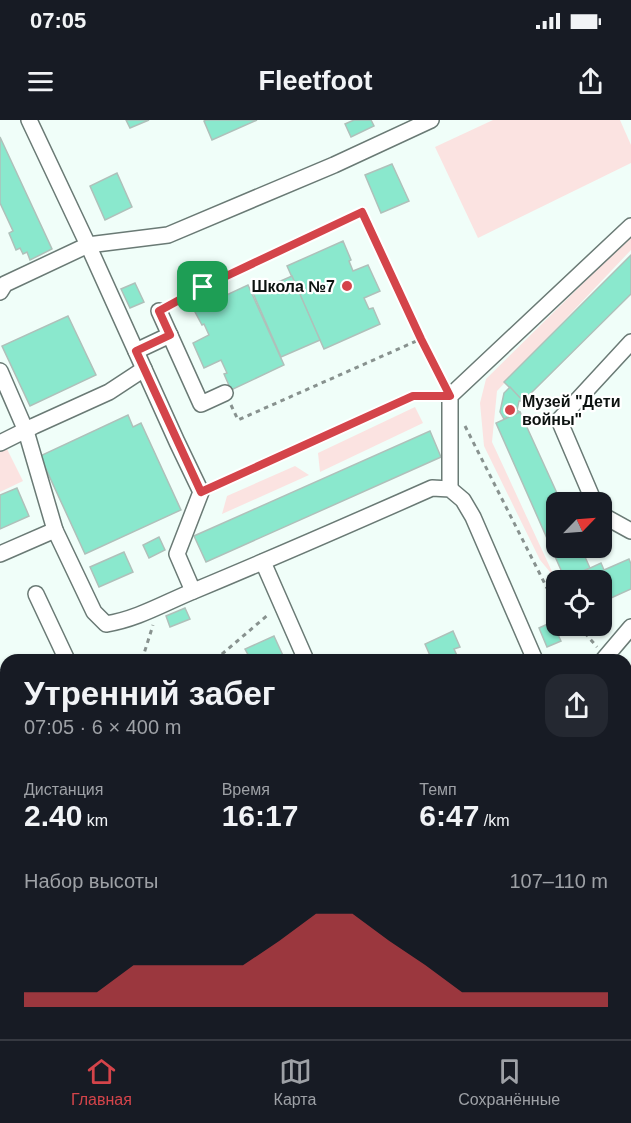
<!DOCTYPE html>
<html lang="ru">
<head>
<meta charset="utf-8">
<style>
  body { margin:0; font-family:Arial,sans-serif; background:#242831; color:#f1f3f6; height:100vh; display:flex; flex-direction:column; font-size:22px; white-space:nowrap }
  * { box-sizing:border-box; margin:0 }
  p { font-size:20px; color:#9ea1a6 }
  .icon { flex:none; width:33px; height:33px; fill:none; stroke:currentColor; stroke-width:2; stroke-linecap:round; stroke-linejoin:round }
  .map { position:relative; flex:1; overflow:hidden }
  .sheet { position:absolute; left:0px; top:534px; width:632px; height:386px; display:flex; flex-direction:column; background:#171b24; border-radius:18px 18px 0 0; box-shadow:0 2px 4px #0004 }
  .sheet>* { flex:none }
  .needle { width:39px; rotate:65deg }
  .controls { position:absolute; left:546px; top:372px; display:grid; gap:12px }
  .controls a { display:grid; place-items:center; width:66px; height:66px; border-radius:12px; background:#171b24; box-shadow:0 2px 4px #0004; font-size:30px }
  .pin { position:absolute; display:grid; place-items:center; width:51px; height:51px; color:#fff; margin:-26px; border-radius:12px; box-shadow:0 3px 9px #0006 }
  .round { display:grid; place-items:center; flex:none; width:63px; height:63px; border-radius:18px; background:#242831 }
  .summary { display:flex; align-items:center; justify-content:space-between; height:102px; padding:0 24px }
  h1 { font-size:33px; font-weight:700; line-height:45px }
  .figures { display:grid; grid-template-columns:repeat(3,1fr); gap:9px; height:102px; padding:6px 24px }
  .figures div { display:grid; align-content:center }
  .figures b { font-size:30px; font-weight:700 }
  .figures small { font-size:16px; font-weight:400 }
  .figures p { font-size:16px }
  .chart { height:168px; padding:12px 24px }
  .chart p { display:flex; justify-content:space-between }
  .chart svg { width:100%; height:108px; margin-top:6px; fill:#d4444a; opacity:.7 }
  .status { display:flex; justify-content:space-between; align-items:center; height:42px; padding:0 30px; background:#171b24; direction:ltr }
  .status svg { height:16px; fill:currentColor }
  header { display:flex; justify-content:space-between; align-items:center; height:78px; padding:0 24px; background:#171b24; font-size:27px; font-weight:700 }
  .menu { display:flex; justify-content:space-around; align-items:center; height:84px; border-top:2px solid #363941; background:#171b24; font-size:16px; color:#9ea1a6 }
  .menu a { display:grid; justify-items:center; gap:3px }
  .menu .selected { color:#d4444a }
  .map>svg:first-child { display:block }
  .green { fill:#fbe3e1 }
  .building { fill:#8ae8cd; stroke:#afc0ba; stroke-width:1.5 }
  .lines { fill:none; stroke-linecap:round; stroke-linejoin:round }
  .minor-casing { stroke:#6a7a75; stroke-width:18 }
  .major-casing { stroke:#6a7a75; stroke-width:22 }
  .path { stroke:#88928f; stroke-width:3; stroke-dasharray:4.5 4.5; stroke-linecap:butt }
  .minor { stroke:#fff; stroke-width:15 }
  .major { stroke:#fff; stroke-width:20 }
  .route-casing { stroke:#fff; stroke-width:12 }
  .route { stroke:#d4444a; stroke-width:8 }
  .poi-dot { fill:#d4444a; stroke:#fff; stroke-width:2 }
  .labels { text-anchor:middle; stroke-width:4.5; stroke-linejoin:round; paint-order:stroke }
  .poi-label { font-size:16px; font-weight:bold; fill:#0c1210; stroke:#fff; text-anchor:end }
</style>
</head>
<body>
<div class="status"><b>07:05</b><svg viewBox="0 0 49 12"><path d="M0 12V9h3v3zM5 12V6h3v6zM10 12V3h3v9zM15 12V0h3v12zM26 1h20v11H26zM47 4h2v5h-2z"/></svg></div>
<header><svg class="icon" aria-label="menu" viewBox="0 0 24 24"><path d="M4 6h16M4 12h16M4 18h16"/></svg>Fleetfoot<svg class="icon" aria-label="share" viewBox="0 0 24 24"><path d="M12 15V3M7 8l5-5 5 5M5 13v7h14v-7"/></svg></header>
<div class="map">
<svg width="631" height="919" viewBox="0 0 631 919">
  <rect width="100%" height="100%" fill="#f0fef9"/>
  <g class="green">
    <path d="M493 0H620L631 25V43L478 118 435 27Z"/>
    <path d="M631 116V130L497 271 492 322 555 458 540 440 484 326 480 283 486 259Z"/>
    <path d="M415 287 423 303 320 352 318 333Z"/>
    <path d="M6 327 23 361 0 372V330Z"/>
    <path d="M295 346 309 355 222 394 227 376Z"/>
    <path d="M0 914 10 915 12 914H89L94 919H0Z"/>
  </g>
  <g class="building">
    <path d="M126 0H149L130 8Z"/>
    <path d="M206 0H257L212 20 204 1Z"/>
    <path d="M354 0H371L374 6 351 17 345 4Z"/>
    <path d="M0 17 52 129 30 140 27 132 23 134 20 128 16 130 9 113 13 111 0 83Z"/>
    <path d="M392 44 409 81 381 93 365 55Z"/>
    <path d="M117 53 132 87 105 100 90 66Z"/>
    <path d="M343 121 351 140 349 141 353 151 368 145 380 171 364 178 369 189 373 188 380 204 324 229 287 146Z"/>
    <path d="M631 135V174L523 281 504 262Z"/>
    <path d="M292 156 320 220 281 237 253 173Z"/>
    <path d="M135 163 144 182 130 188 121 169Z"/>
    <path d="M248 165 284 245 231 270 224 254 227 253 221 240 204 248 193 223 209 215 204 204 202 205 194 190Z"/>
    <path d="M68 196 96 255 30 286 2 226Z"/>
    <path d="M510 267 523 281H519L517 290 520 292 504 299 500 292 504 273Z"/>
    <path d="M520 292 561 382H556V428H581L590 448 565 459 496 303Z"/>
    <path d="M128 295 133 307 141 303 181 390 85 434 40 336Z"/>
    <path d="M430 311 441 337 206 442 194 416Z"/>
    <path d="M17 368 29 396 0 409V375Z"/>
    <path d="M159 417 165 430 149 438 143 425Z"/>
    <path d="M124 432 133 452 99 467 90 447Z"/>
    <path d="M629 439 631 444V469L602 482V460H580L577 454 601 443 604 450Z"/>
    <path d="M185 488 190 499 170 507 166 496Z"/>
    <path d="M552 502 561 521 547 527 539 508Z"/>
    <path d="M453 511 460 527 454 529 459 540H432L425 524Z"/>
    <path d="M274 516 285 540H251L245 529Z"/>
    <path d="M6 606V646H5L0 634V609Z"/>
    <path d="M626 628 631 640V699L626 687Z"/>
    <path d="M631 805V839L626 841V808Z"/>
    <path d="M6 821V842L0 846V825Z"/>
  </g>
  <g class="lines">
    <g class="minor-casing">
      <g id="minor">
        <path d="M29 0 88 125 177 322 201 372 177 434 193 471"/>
        <path d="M0 172 5 164 88 125 168 115 334 45 431 0"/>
        <path d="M159 191 201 284 225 273"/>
        <path d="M136 231 170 215"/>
        <path d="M0 251 26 311 55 410 94 492 106 504C138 499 166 482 196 470 275 437 353 403 432 368L450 369 463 380 473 397 535 540"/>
        <path d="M0 323 34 306 109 272 144 249"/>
        <path d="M450 369V276L631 106"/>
        <path d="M594 382 559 300 631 222"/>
        <path d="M602 395 631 411"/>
        <path d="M0 434 55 410"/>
        <path d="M263 442 306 540"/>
        <path d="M36 474 67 540"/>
        <path d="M603 540 631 507"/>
        <path d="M0 558 6 570"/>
        <path d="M0 687 6 684"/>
        <path d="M626 747 631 760"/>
        <path d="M626 781 631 779"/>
      </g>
    </g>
    <g class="major-casing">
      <g id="major">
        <path d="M0 760 6 768"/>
        <path d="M626 905H631"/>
        <path d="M111 914 116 919"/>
        <path d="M360 919 413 914"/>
      </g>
    </g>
    <g class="path">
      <path d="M171 184 203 167 362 92 421 219 443 263"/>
      <path d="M231 285 238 300 421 219"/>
      <path d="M465 306 547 468 556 479"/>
      <path d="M213 367 413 276H436"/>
      <path d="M579 506 597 527"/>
      <path d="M142 540 153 505"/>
      <path d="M215 540 269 494"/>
      <path d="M626 580 631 592"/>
      <path d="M0 713 6 722"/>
      <path d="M626 845 631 842"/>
      <path d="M626 876H631"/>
    </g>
    <use href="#minor" class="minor"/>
    <use href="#major" class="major"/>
  </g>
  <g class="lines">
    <g class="route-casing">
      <path id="route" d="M362 92 421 219 450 276H413L201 372 136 231 170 215 159 191 203 167Z"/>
    </g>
    <use href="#route" class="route"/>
  </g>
  <g class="poi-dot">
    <circle cx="347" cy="166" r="6"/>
    <circle cx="510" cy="290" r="6"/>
  </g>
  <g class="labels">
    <g class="poi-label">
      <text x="335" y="172">Школа №7</text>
      <text x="522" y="287" text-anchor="start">Музей "Дети<tspan x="522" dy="18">войны"</tspan></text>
    </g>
  </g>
</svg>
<div class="controls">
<a><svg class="needle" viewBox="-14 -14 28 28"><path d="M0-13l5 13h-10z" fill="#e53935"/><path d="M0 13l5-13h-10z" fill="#9ea1a6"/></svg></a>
<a><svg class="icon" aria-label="locate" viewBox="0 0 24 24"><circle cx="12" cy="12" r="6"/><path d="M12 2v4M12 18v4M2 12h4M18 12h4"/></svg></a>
</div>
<div class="pin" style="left:203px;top:167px;background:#1e9e55"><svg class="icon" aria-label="arrive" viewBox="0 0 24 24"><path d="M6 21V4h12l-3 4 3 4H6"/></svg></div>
<section class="sheet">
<div class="summary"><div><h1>Утренний забег</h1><p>07:05 · 6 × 400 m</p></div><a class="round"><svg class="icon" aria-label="share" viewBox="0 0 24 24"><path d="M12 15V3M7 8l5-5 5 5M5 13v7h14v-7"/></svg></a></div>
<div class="figures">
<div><p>Дистанция</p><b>2.40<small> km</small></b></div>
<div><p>Время</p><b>16:17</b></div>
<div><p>Темп</p><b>6:47<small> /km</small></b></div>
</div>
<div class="chart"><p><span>Набор высоты</span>107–110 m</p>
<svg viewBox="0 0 160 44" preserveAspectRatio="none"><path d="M0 44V38L10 38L20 38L30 27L40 27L50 27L60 27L70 17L80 6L90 6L100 17L110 27L120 38L130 38L140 38L150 38L160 38V44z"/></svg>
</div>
</section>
</div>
<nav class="menu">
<a class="selected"><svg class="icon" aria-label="home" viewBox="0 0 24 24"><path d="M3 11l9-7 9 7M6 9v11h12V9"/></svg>Главная</a>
<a><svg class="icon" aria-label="map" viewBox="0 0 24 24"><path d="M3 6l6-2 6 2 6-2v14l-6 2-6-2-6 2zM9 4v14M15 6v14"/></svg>Карта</a>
<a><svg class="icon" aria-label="saved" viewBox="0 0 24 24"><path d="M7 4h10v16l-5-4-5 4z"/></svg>Сохранённые</a>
</nav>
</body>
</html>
